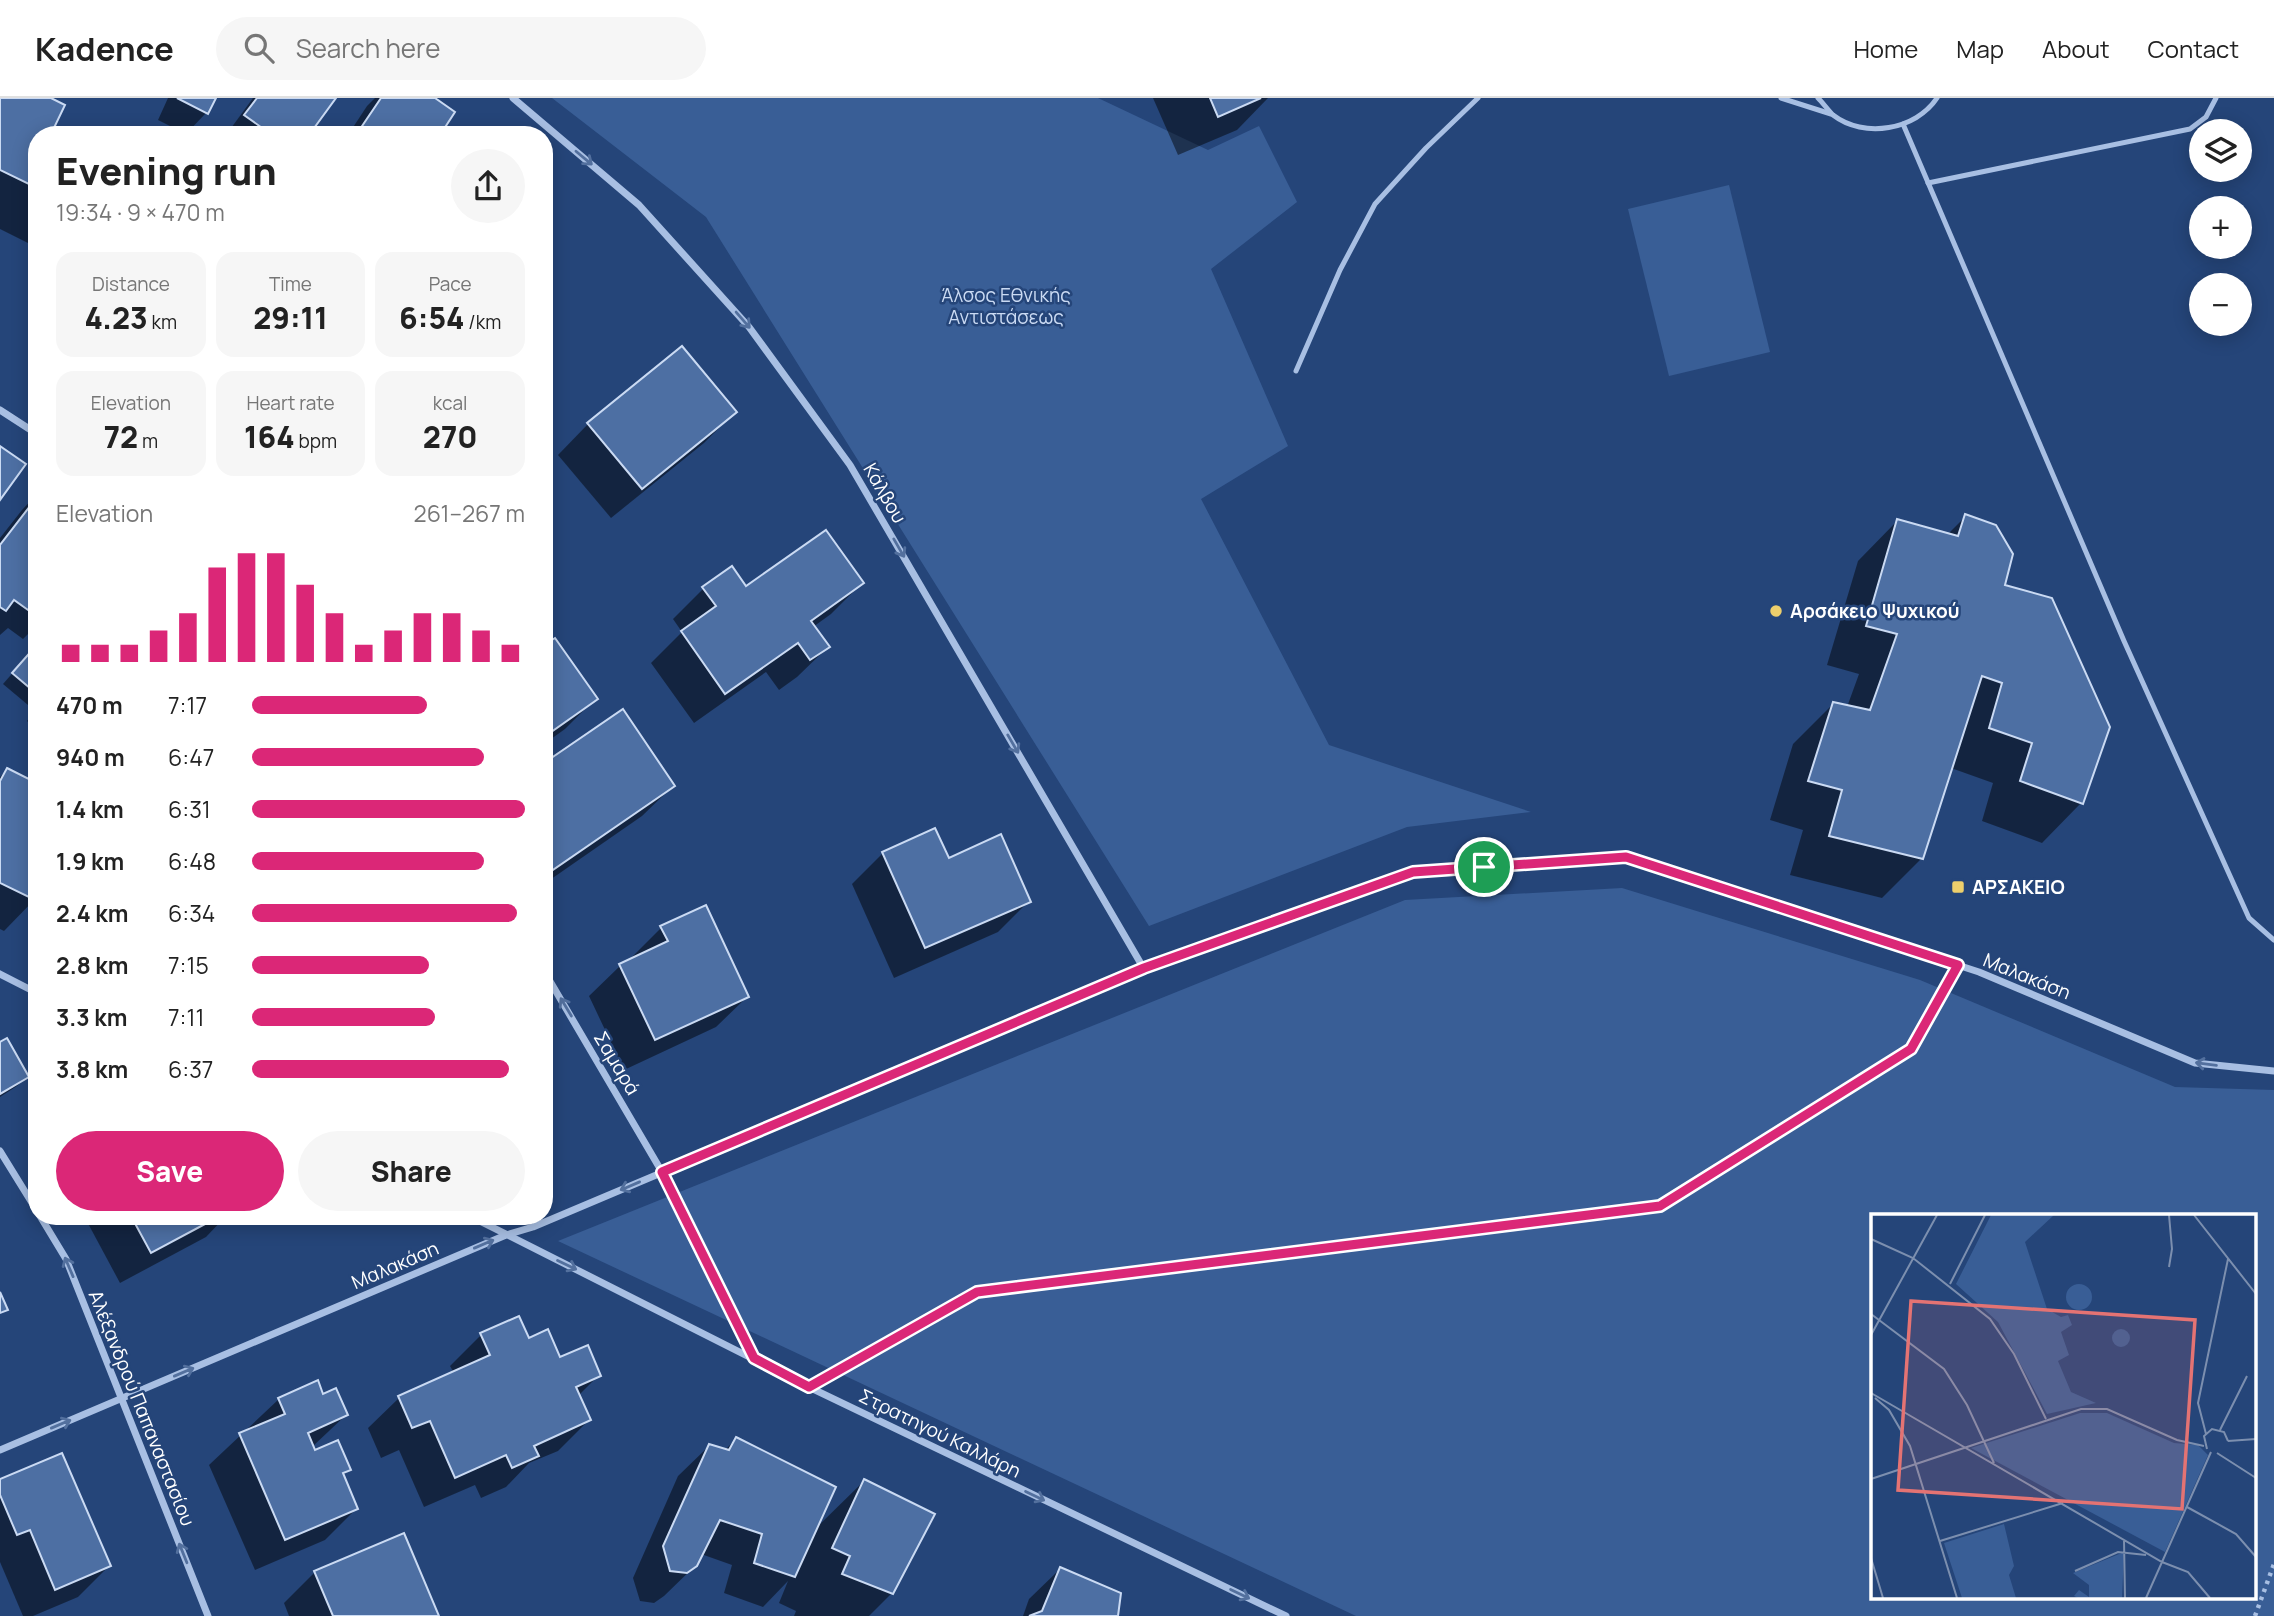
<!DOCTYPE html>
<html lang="en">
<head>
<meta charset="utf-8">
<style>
  body { margin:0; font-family:Manrope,sans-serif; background:#f6f6f6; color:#222; height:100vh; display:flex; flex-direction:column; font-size:26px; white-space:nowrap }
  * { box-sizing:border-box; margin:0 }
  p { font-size:23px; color:#767676 }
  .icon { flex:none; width:38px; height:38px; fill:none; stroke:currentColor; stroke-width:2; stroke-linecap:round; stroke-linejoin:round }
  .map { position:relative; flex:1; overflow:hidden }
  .details { position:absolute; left:28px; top:28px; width:525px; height:1099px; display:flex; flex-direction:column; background:#fff; border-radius:28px; box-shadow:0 4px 18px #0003 }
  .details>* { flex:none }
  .tools { position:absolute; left:2189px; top:21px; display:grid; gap:14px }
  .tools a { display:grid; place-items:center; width:63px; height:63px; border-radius:50%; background:#fff; box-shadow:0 4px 18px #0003; font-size:35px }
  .pin { position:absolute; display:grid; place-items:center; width:60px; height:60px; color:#fff; margin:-30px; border:4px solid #fff; border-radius:50%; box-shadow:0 2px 7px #0007 }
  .round { display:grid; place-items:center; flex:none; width:74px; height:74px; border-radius:37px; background:#f6f6f6 }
  .head { display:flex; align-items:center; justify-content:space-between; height:119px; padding:0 28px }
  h1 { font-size:38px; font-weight:800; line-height:52px }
  .figures { display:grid; grid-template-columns:repeat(3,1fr); gap:10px; height:119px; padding:7px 28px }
  .figures div { display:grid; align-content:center; border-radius:18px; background:#f6f6f6; text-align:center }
  .figures b { font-size:30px; font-weight:800 }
  .figures small { font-size:19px; font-weight:400 }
  .figures p { font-size:19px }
  .chart { height:196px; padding:14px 28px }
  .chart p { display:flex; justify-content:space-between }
  .chart svg { width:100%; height:126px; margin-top:7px; stroke:#db2777; stroke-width:6 }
  .primary-button { display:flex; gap:14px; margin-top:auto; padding:14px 28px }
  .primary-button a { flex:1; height:80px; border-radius:42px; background:#db2777; color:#fff; font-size:28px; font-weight:800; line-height:80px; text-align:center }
  .primary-button a+a { background:#f6f6f6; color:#222 }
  ul { padding:0 28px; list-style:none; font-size:23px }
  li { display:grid; grid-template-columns:112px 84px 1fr; align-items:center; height:52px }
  li i { height:18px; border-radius:9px; background:#db2777 }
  header { display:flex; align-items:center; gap:42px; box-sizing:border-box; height:98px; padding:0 35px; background:#fff; border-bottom:2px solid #e0e0e0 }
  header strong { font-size:33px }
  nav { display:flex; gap:38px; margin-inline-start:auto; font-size:24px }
  .search { width:490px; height:63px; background:#f6f6f6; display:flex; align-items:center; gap:18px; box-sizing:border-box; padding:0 24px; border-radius:38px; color:#767676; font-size:26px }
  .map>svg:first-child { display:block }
  .green { fill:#395e96; fill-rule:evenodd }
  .shadow { fill:#0007 }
  .building { fill:#4d6fa3; stroke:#cadaf3; stroke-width:2 }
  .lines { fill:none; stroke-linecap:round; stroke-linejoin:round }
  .path { stroke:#a8bfe3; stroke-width:4.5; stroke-dasharray:3.5 5; stroke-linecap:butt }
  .service { stroke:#a8bfe3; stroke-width:5 }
  .minor { stroke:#a8bfe3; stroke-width:7 }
  .oneway { stroke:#53709e }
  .route-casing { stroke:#fff; stroke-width:14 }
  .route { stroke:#db2777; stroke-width:9 }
  .poi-dot { fill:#edcf6c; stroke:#254579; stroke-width:2.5 }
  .labels { text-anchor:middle; stroke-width:5; stroke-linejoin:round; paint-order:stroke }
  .park-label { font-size:19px; fill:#cadaf3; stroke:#254579 }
  .street-label { font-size:19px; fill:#fff; stroke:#254579 }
  .poi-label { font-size:19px; font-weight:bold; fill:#fff; stroke:#254579; text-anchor:start }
  .inset-road { fill:none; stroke:#7c8faf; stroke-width:2 }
  .view { fill:#e47373; fill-opacity:0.15; stroke:#e47373; stroke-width:3.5 }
  .inset-edge { fill:none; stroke:#fff; stroke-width:3.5 }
</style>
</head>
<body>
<header>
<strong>Kadence</strong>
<div class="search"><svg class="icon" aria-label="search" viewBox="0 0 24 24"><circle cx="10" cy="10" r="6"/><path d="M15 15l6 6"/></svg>Search here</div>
<nav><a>Home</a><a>Map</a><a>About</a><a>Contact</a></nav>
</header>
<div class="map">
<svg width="2274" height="1518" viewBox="0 0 2274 1518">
  <rect width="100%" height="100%" fill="#254579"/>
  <g class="green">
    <path d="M552 0H1098L1208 52 1259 28 1297 104 1211 171 1288 348 1201 401 1329 647 1531 714 1407 729 1149 828 706 119Z"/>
    <path d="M1729 87 1770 254 1669 278 1628 111Z"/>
    <path d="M1622 790 1920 882 2175 989 2274 992V1518H1356L558 1143 1405 802ZM1873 1117H2255V1499H1873Z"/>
  </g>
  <g class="shadow">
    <path d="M0 0H47L37 37 36 149 0 131Z"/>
    <path d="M168 0H214L206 15 186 36 158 22Z"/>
    <path d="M253 0H334L307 37H226Z"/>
    <path d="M375 0H432L438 37H348L367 8Z"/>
    <path d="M1153 0H1268L1237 32 1178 57Z"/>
    <path d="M735 314 704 345 611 420 558 357 588 326Z"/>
    <path d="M37 396V527L23 541 8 530 0 537V440L22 412Z"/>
    <path d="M1966 418 2003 488 2081 705 2042 745 1982 723 1993 685 1951 670 1922 760 1882 800 1790 777 1803 732 1770 722 1793 646 1833 606 1847 609 1859 576 1827 567 1858 463 1897 423 1947 437Z"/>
    <path d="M862 485 831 516 813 529 828 549 797 579 779 592 766 574 694 625 651 565 682 534 673 521 704 490Z"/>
    <path d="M544 549 596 600 565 631 544 646Z"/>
    <path d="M37 554V598L28 607 3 586 24 562Z"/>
    <path d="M37 611V632L27 623Z"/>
    <path d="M544 667 673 688 642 718 544 786Z"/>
    <path d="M7 672 37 799 4 833 0 831V679Z"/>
    <path d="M883 755 948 762 1029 803 998 834 894 880 852 786Z"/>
    <path d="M661 830 747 899 716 929 624 972 589 898 620 868 632 862 631 860Z"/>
    <path d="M0 946 27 978 17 988 0 999Z"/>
    <path d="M84 1118H226L206 1139 120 1185Z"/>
    <path d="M481 1237 528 1242 559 1262 599 1277 578 1298 589 1322 558 1353 529 1365 506 1389 481 1400 475 1387 424 1409 399 1352 381 1360 368 1330 399 1300 454 1275 450 1268Z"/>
    <path d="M323 1298 346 1317 312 1349 315 1354 348 1372 342 1378 356 1411 325 1442 255 1472 209 1367 279 1301Z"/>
    <path d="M736 1341 815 1431 864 1383 892 1495 869 1518H794L796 1513 779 1505 788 1483 763 1509 724 1495 732 1467 701 1456 696 1467 664 1498 654 1505 640 1503 633 1480 678 1378 709 1348 724 1353Z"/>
    <path d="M0 1383 109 1468 78 1499 33 1518H23L0 1464Z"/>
    <path d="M1060 1471 1116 1518H1023L1029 1501Z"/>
    <path d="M315 1474 437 1518H289L284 1505Z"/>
  </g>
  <g class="building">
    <path d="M0 0H51L65 7 52 34 58 37H37V90L0 72Z"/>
    <path d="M177 0H216L208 16Z"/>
    <path d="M257 0H336L309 37H272L244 17Z"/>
    <path d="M381 0H435L455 14 440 37H356Z"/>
    <path d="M1210 0H1261L1218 19Z"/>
    <path d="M682 248 737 314 642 391 587 325Z"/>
    <path d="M0 348 26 366 0 402Z"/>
    <path d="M37 399V501L28 512 14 502 6 513 0 509V447Z"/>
    <path d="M1965 416 1996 427 2013 456 2005 487 2052 500 2110 629 2083 706 2020 683 2032 645 1989 630 2002 585 1982 578 1923 761 1829 738 1842 692 1808 683 1833 604 1870 612 1897 536 1866 528 1897 421 1958 438Z"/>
    <path d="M826 432 864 485 811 523 830 549 810 562 798 545 725 596 681 533 716 508 702 489 732 468 746 488Z"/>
    <path d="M555 540 598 601 544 639V547Z"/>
    <path d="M34 550 37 552V596L12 575Z"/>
    <path d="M623 611 675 688 544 778V665Z"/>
    <path d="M7 670 37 685V803L0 785V683Z"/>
    <path d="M935 730 949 760 1001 736 1031 804 925 850 882 754Z"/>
    <path d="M706 807 749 899 655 942 619 866 668 843 660 828Z"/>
    <path d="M7 940 29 979 0 996V944Z"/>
    <path d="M131 1118H220L151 1155Z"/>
    <path d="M0 1194 8 1212 0 1215Z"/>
    <path d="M519 1218 529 1240 548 1231 560 1259 588 1247 601 1278 576 1289 591 1322 534 1348 539 1358 512 1370 506 1357 455 1380 430 1323 412 1330 398 1298 490 1257 480 1235Z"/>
    <path d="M318 1282 323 1296 336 1290 348 1317 308 1335 315 1352 338 1342 351 1372 343 1375 358 1411 285 1442 239 1335 285 1316 278 1300Z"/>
    <path d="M736 1339 836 1389 795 1479 754 1465 762 1436 720 1422 697 1468 687 1475 670 1473 663 1448 709 1346 729 1352Z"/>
    <path d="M62 1355 111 1468 55 1492 30 1432 17 1437 0 1397V1381Z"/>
    <path d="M864 1381 935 1416 893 1496 842 1476 850 1458 832 1450Z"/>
    <path d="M404 1435 439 1518H333L314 1473Z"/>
    <path d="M1060 1469 1121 1495 1118 1518H1029L1042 1513Z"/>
  </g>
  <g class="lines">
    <g class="path">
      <path d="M834 1275 977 1194 1660 1108 1911 951 1946 889"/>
      <path d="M2255 1518 2274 1466"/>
    </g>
    <g class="service">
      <path d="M1781 0 1831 16"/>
      <path d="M1818 0C1823 5 1828 12 1833 17 1864 41 1916 32 1937 0"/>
      <path d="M1903 26 2124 543 2249 820 2274 842"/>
      <path d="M1928 85 2190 31 2206 19 2216 0"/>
      <path d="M1296 273 1340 172 1375 106 1426 50 1478 0"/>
    </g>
    <g class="minor">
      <path d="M513 0 639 107 749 229 850 367 1144 871"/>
      <path d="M0 312 37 336"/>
      <path d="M544 873 662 1074 754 1260"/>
      <path d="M0 876 37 895"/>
      <path d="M0 1053 37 1113"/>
      <path d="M40 1118 66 1161 208 1518"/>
      <path d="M470 1118 809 1289 1286 1518"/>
      <path d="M0 1352 506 1137 533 1129 1144 871 1413 774 1626 759 1979 874 2195 965 2274 973"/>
    </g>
  </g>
  <defs><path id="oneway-shaft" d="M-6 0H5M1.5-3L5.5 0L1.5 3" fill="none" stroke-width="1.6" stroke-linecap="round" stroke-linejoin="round" transform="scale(1.75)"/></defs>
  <g class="oneway">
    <use href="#oneway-shaft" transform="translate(584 60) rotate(40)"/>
    <use href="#oneway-shaft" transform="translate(743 222) rotate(49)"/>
    <use href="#oneway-shaft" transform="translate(899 450) rotate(60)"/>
    <use href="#oneway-shaft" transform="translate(1013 646) rotate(60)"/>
    <use href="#oneway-shaft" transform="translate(566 909) rotate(-121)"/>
    <use href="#oneway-shaft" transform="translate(2206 966) rotate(-173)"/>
    <use href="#oneway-shaft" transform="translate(630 1088) rotate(157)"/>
    <use href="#oneway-shaft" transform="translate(484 1146) rotate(-23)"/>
    <use href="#oneway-shaft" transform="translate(567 1167) rotate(26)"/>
    <use href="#oneway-shaft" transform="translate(69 1169) rotate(-113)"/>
    <use href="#oneway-shaft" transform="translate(184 1274) rotate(-23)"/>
    <use href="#oneway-shaft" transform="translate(61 1326) rotate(-23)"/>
    <use href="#oneway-shaft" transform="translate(1035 1398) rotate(26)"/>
    <use href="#oneway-shaft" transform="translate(183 1455) rotate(-112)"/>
    <use href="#oneway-shaft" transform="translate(1240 1496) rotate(26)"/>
  </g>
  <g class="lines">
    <g class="route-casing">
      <path id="route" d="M1626 759 1958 867 1911 951 1660 1108 977 1194 809 1289 754 1260 662 1074 1144 870 1413 774Z"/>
    </g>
    <use href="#route" class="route"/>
  </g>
  <g class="poi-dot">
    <circle cx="1776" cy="513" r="7"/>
    <rect x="1951" y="782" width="14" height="14" rx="3.5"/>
  </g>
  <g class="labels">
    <g class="park-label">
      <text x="1006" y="204">Άλσος Εθνικής<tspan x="1006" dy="22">Αντιστάσεως</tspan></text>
    </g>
    <g class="street-label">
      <text transform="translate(885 395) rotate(60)" y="7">Κάλβου</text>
      <text transform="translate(2027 878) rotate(22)" y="7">Μαλακάση</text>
      <text transform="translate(617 965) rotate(59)" y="7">Σαμαρά</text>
      <text transform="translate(395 1167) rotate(-23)" y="7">Μαλακάση</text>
      <text transform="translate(142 1310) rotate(68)" y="7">Αλέξανδρού Παπαναστασίου</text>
      <text transform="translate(940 1335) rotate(26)" y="7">Στρατηγού Καλλάρη</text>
    </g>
    <g class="poi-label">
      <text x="1790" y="520">Αρσάκειο Ψυχικού</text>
      <text x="1972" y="796">ΑΡΣΑΚΕΙΟ</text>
    </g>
  </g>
  <g transform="translate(1871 1116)">
    <rect width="385" height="385" fill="#254579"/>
    <path d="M120 1H183L154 28 176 95 190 103 197 101 201 111 190 118 198 141 187 147 200 178 225 189 176 200 127 108 85 70ZM195 83a13 13 0 1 1 26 0a13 13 0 1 1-26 0ZM241 124a9 9 0 1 1 18 0a9 9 0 1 1-18 0ZM209 199H236L303 229 327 231 337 241 294 338 100 234ZM133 310 143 352 138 361 145 384H91L73 329ZM253 338 251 384H207L203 382 208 376 218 383V371L202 359Z" fill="#395e96"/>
    <path class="inset-road" d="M298 1 301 35 298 53M323 1 385 80M0 25 42 44 119 105 143 140 175 205M79 70 114 1M0 100 73 155 96 191 123 249M0 121 66 1M0 179 291 348 317 358 339 384M4 184 18 196 39 232 86 384M349 216 376 162M335 220 327 189 357 45M357 227 385 225M336 235 333 222 341 215 353 218 357 227M346 239 385 264M0 265 210 195H236L306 226 333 232M316 293 365 320 385 343M253 326 254 384M69 327 192 289M0 344 12 384M204 357 247 338 275 341M275 384 340 238"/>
    <path class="view" d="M40 87 324 106 311 295 27 276Z"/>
    <rect width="385" height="385" class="inset-edge"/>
  </g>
</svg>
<div class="tools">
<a><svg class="icon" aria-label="layers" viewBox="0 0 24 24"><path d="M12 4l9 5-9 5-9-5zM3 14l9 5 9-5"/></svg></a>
<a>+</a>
<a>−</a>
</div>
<div class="pin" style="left:1484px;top:769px;background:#1e9e55"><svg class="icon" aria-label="arrive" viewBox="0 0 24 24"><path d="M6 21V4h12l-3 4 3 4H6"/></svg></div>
<section class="details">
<div class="head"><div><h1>Evening run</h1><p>19:34 · 9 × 470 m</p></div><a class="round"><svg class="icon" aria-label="share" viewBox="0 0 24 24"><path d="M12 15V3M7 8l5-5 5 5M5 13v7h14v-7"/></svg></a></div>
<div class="figures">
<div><p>Distance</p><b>4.23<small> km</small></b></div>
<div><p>Time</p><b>29:11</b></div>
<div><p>Pace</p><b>6:54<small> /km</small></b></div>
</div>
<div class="figures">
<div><p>Elevation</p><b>72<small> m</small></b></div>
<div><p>Heart rate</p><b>164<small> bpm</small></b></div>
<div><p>kcal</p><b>270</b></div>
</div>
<div class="chart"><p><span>Elevation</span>261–267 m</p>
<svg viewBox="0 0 160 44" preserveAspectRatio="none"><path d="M5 44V38M15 44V38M25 44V38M35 44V33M45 44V27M55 44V11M65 44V6M75 44V6M85 44V17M95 44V27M105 44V38M115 44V33M125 44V27M135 44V27M145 44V33M155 44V38"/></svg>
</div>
<ul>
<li><b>470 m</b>7:17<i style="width:64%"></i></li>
<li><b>940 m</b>6:47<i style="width:85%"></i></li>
<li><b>1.4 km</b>6:31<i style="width:100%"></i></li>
<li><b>1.9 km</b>6:48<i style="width:85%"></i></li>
<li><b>2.4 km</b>6:34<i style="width:97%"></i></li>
<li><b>2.8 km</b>7:15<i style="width:65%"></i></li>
<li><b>3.3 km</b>7:11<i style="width:67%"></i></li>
<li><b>3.8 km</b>6:37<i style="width:94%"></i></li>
</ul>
<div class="primary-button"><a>Save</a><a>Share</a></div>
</section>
</div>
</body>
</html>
